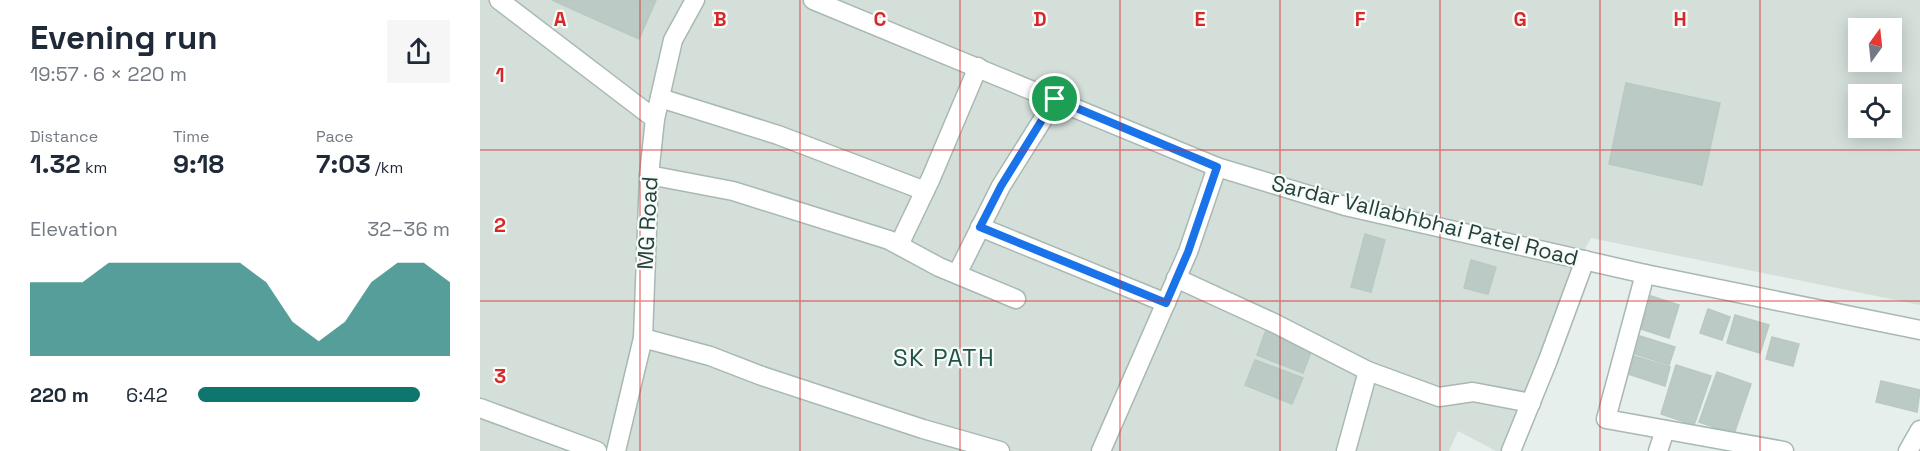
<!DOCTYPE html>
<html lang="en">
<head>
<meta charset="utf-8">
<style>
  body { margin:0; font-family:"Space Grotesk",sans-serif; background:#f6f6f7; color:#1f2937; height:100vh; display:flex; flex-direction:column; font-size:22px; white-space:nowrap }
  * { box-sizing:border-box; margin:0 }
  p { font-size:20px; color:#747a83 }
  .icon { flex:none; width:33px; height:33px; fill:none; stroke:currentColor; stroke-width:2; stroke-linecap:round; stroke-linejoin:round }
  .map { position:relative; flex:1; overflow:hidden }
  .sheet { display:flex; flex-direction:column; background:#fff; width:480px }
  .sheet>* { flex:none }
  .needle { width:39px; rotate:15deg }
  .tools { position:absolute; left:1368px; top:18px; display:grid; gap:12px }
  .tools a { display:grid; place-items:center; width:54px; height:54px; border-radius:0px; background:#fff; box-shadow:0 3px 15px #0003; font-size:30px }
  .pin { position:absolute; display:grid; place-items:center; width:51px; height:51px; color:#fff; margin:-26px; border:3px solid #fff; border-radius:50%; box-shadow:0 2px 6px #0007 }
  .round { display:grid; place-items:center; flex:none; width:63px; height:63px; border-radius:0px; background:#f6f6f7 }
  .summary { display:flex; align-items:center; justify-content:space-between; height:102px; padding:0 30px }
  h1 { font-size:33px; font-weight:800; line-height:45px }
  .figures { display:grid; grid-template-columns:repeat(3,1fr); gap:9px; height:102px; padding:6px 30px }
  .figures div { display:grid; align-content:center }
  .figures b { font-size:26px; font-weight:800 }
  .figures small { font-size:16px; font-weight:400 }
  .figures p { font-size:16px }
  .chart { height:168px; padding:12px 30px }
  .chart p { display:flex; justify-content:space-between }
  .chart svg { width:100%; height:108px; margin-top:6px; fill:#0f766e; opacity:.7 }
  ul { padding:0 30px; list-style:none; font-size:20px }
  li { display:grid; grid-template-columns:96px 72px 1fr; align-items:center; height:45px }
  li i { height:15px; border-radius:8px; background:#0f766e }
  main { display:flex; flex:1; min-height:0 }
  .map>svg:first-child { display:block }
  .built { fill:#d4dfda; fill-rule:evenodd }
  .building { fill:#bbcac4; stroke:#b8c9c2; stroke-width:1.5 }
  .lines { fill:none; stroke-linecap:round; stroke-linejoin:round }
  .minor-casing { stroke:#a8b8b2; stroke-width:21 }
  .minor { stroke:#fff; stroke-width:18 }
  .route-casing { stroke:#fff; stroke-width:12 }
  .route { stroke:#1a73e8; stroke-width:8 }
  .grid { fill:none; stroke:#d62828; stroke-width:1.5; stroke-opacity:0.55 }
  .labels { text-anchor:middle; stroke-width:4.5; stroke-linejoin:round; paint-order:stroke }
  .street-label { font-size:22px; fill:#24423a; stroke:#f7fbf9 }
  .neighbourhood-label { font-size:24px; letter-spacing:1.5px; fill:#1f5548; stroke:#f7fbf9 }
  .grid-label { font-size:20px; text-anchor:middle; font-weight:bold; fill:#d62828; stroke:#f7fbf9; stroke-width:4.5; stroke-linejoin:round; paint-order:stroke }
</style>
</head>
<body>
<main>
<section class="sheet">
<div class="summary"><div><h1>Evening run</h1><p>19:57 · 6 × 220 m</p></div><a class="round"><svg class="icon" aria-label="share" viewBox="0 0 24 24"><path d="M12 15V3M7 8l5-5 5 5M5 13v7h14v-7"/></svg></a></div>
<div class="figures">
<div><p>Distance</p><b>1.32<small> km</small></b></div>
<div><p>Time</p><b>9:18</b></div>
<div><p>Pace</p><b>7:03<small> /km</small></b></div>
</div>
<div class="chart"><p><span>Elevation</span>32–36 m</p>
<svg viewBox="0 0 160 44" preserveAspectRatio="none"><path d="M0 44V14L10 14L20 14L30 6L40 6L50 6L60 6L70 6L80 6L90 14L100 30L110 38L120 30L130 14L140 6L150 6L160 14V44z"/></svg>
</div>
<ul>
<li><b>220 m</b>6:42<i style="width:88%"></i></li>
</ul>
</section>
<div class="map">
<svg width="1440" height="451" viewBox="0 0 1440 451">
  <rect width="100%" height="100%" fill="#e6efeb"/>
  <path class="built" d="M0 0H1440V305L1111 238 1094 269 1024 451H1016L978 431 969 451H0ZM1378 28H1412V62H1378ZM1378 94H1412V128H1378Z"/>
  <g class="building">
    <path d="M72 0H176L159 39Z"/>
    <path d="M1146 83 1240 103 1222 185 1129 164Z"/>
    <path d="M885 234 905 240 891 292 871 287Z"/>
    <path d="M991 260 1016 267 1008 294 984 288Z"/>
    <path d="M1171 296 1199 305 1189 338 1161 329Z"/>
    <path d="M1228 309 1250 317 1242 340 1220 333Z"/>
    <path d="M1255 315 1289 325 1280 353 1247 343Z"/>
    <path d="M786 330 833 347 823 373 777 355Z"/>
    <path d="M1160 336 1195 347 1189 365 1155 354Z"/>
    <path d="M1292 337 1319 344 1313 366 1286 359Z"/>
    <path d="M1154 356 1190 367 1185 386 1148 374Z"/>
    <path d="M775 360 823 378 812 404 765 385Z"/>
    <path d="M1196 365 1231 376 1214 425 1181 414Z"/>
    <path d="M1237 372 1271 384 1254 434 1219 422Z"/>
    <path d="M1401 381 1440 390 1437 412 1396 402Z"/>
  </g>
  <g class="lines">
    <g class="minor-casing">
      <g id="minor">
        <path d="M19 0 175 119"/>
        <path d="M333 0 737 167 865 206 1165 274 1440 330"/>
        <path d="M180 98 298 135 445 191"/>
        <path d="M169 175 253 191 409 240 459 267 536 299"/>
        <path d="M500 227 686 303"/>
        <path d="M419 245 451 178 498 67"/>
        <path d="M477 274 521 186 575 100"/>
        <path d="M1165 274 1126 419 1304 451"/>
        <path d="M696 278 794 323 888 371 959 397 993 392 1051 403"/>
        <path d="M163 338 230 356 282 376 443 429 520 451"/>
        <path d="M0 408 117 451"/>
        <path d="M136 451 163 338 169 175 175 119 193 40 215 0"/>
        <path d="M621 451 708 252 737 167"/>
        <path d="M866 451 888 371"/>
        <path d="M1031 451 1068 360 1105 260"/>
        <path d="M1178 451 1185 430"/>
        <path d="M1428 451 1440 430"/>
      </g>
    </g>
    <use href="#minor" class="minor"/>
  </g>
  <g class="lines">
    <g class="route-casing">
      <path id="route" d="M575 99 737 167 708 252 686 303 500 227 521 186Z"/>
    </g>
    <use href="#route" class="route"/>
  </g>
  <path class="grid" d="M160 0V451M320 0V451M480 0V451M640 0V451M800 0V451M960 0V451M1120 0V451M1280 0V451M0 150H1440M0 301H1440"/>
  <g class="labels">
    <g class="street-label">
      <text transform="translate(945 220) rotate(14)" y="8">Sardar Vallabhbhai Patel Road</text>
      <text transform="translate(167 223) rotate(-87)" y="8">MG Road</text>
    </g>
    <g class="neighbourhood-label">
      <text x="464" y="366">SK PATH</text>
    </g>
  </g>
  <g class="grid-label">
    <text x="80" y="26">A</text>
    <text x="240" y="26">B</text>
    <text x="400" y="26">C</text>
    <text x="560" y="26">D</text>
    <text x="720" y="26">E</text>
    <text x="880" y="26">F</text>
    <text x="1040" y="26">G</text>
    <text x="1200" y="26">H</text>
    <text x="20" y="82">1</text>
    <text x="20" y="232">2</text>
    <text x="20" y="383">3</text>
  </g>
</svg>
<div class="tools">
<a><svg class="needle" viewBox="-14 -14 28 28"><path d="M0-13l5 13h-10z" fill="#e53935"/><path d="M0 13l5-13h-10z" fill="#747a83"/></svg></a>
<a><svg class="icon" aria-label="locate" viewBox="0 0 24 24"><circle cx="12" cy="12" r="6"/><path d="M12 2v4M12 18v4M2 12h4M18 12h4"/></svg></a>
</div>
<div class="pin" style="left:575px;top:99px;background:#1e9e55"><svg class="icon" aria-label="arrive" viewBox="0 0 24 24"><path d="M6 21V4h12l-3 4 3 4H6"/></svg></div>
</div>
</main>
</body>
</html>
